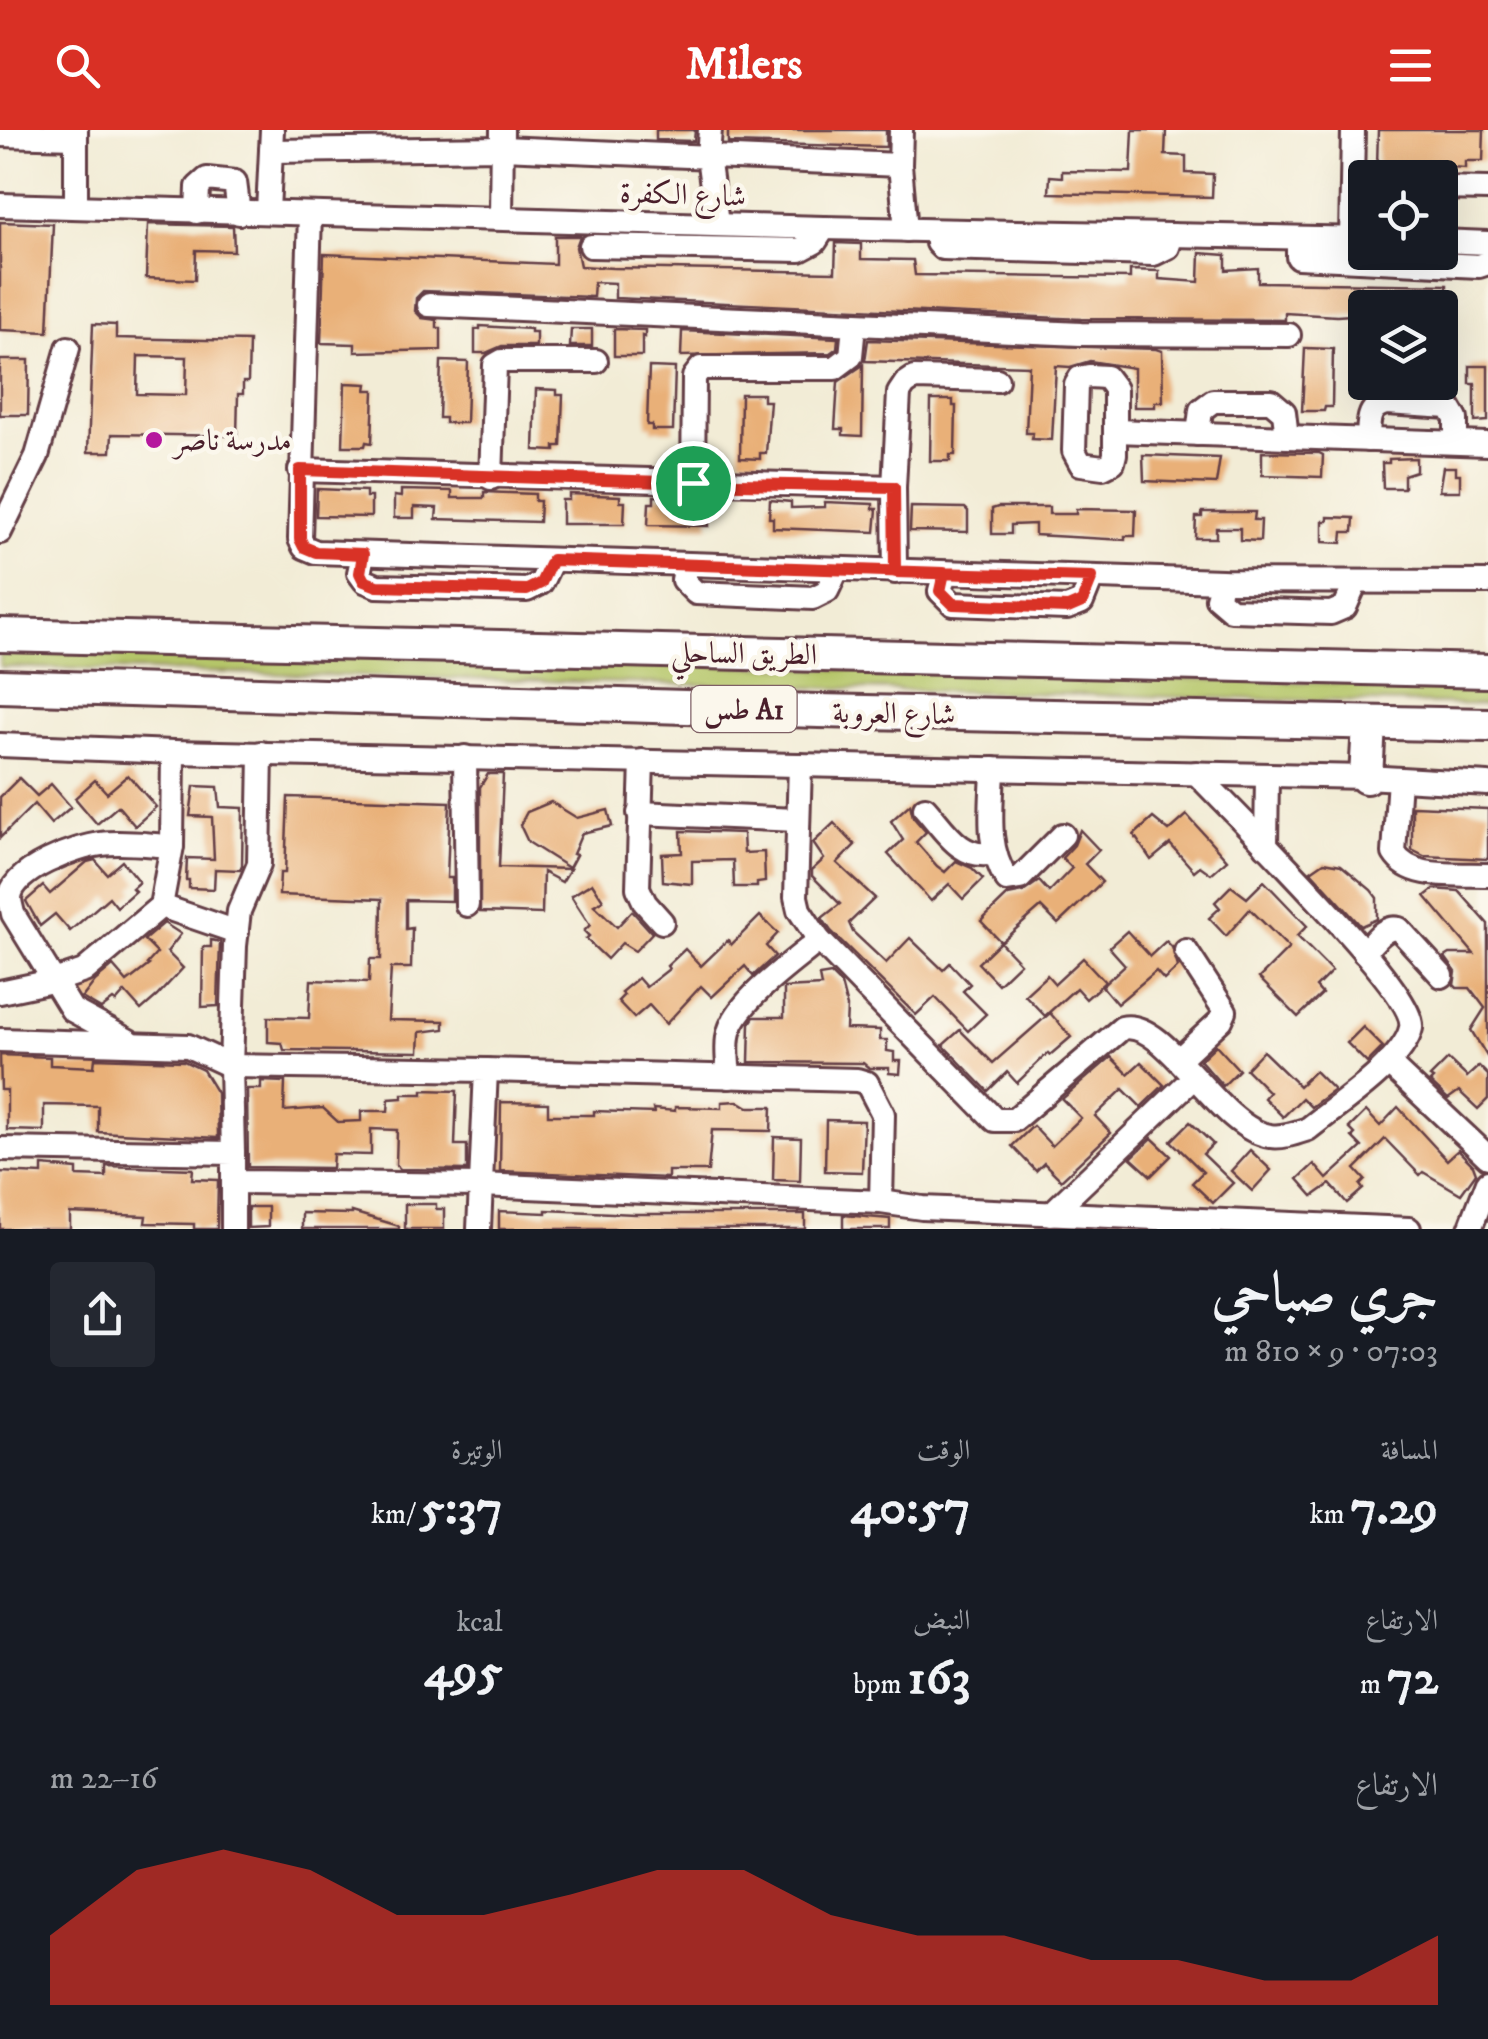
<!DOCTYPE html>
<html lang="ar">
<head>
<meta charset="utf-8">
<style>
  body { margin:0; font-family:"IM FELL DW Pica",Amiri,serif; background:#242831; color:#f1f3f6; direction:rtl; height:100vh; display:flex; flex-direction:column; font-size:38px; white-space:nowrap }
  * { box-sizing:border-box; margin:0 }
  p { font-size:32px; color:#9ea1a6 }
  .icon { flex:none; width:55px; height:55px; fill:none; stroke:currentColor; stroke-width:2; stroke-linecap:round; stroke-linejoin:round }
  .map { position:relative; height:1099px; overflow:hidden; direction:ltr }
  .sheet { display:flex; flex-direction:column; background:#171b24; flex:1 }
  .sheet>* { flex:none }
  .controls { position:absolute; left:1348px; top:30px; display:grid; gap:20px }
  .controls a { display:grid; place-items:center; width:110px; height:110px; border-radius:10px; background:#171b24; box-shadow:0 10px 40px #0002; font-size:50px }
  .pin { position:absolute; display:grid; place-items:center; width:85px; height:85px; color:#fff; margin:-42px; border:5px solid #fff; border-radius:50%; box-shadow:0 2px 10px #0007 }
  .round { display:grid; place-items:center; flex:none; width:105px; height:105px; border-radius:10px; background:#242831 }
  .summary { display:flex; align-items:center; justify-content:space-between; height:170px; padding:0 50px }
  h1 { font-size:55px; font-weight:700; line-height:75px }
  .stats { display:grid; grid-template-columns:repeat(3,1fr); gap:15px; height:170px; padding:10px 50px }
  .stats div { display:grid; align-content:center }
  .stats b { font-size:50px; font-weight:700 }
  .stats small { font-size:28px; font-weight:400 }
  .stats p { font-size:28px }
  .chart { height:280px; padding:20px 50px }
  .chart p { display:flex; justify-content:space-between }
  .chart svg { width:100%; height:180px; margin-top:10px; fill:#d93025; opacity:.7 }
  header { display:flex; justify-content:space-between; align-items:center; height:130px; padding:0 50px; background:#d93025; color:#fff; font-size:45px; font-weight:700 }
  .map>svg:first-child { display:block }
  .green { fill:#b5c669; stroke:#80724a; stroke-width:2.5 }
  .building { fill:#e9b078; fill-rule:evenodd }
  .lines { fill:none; stroke-linecap:round; stroke-linejoin:round }
  .minor-casing { stroke:#633e45; stroke-width:28 }
  .highway-casing { stroke:#633e45; stroke-width:38 }
  .minor { stroke:#fff; stroke-width:22 }
  .highway { stroke:#fff; stroke-width:32 }
  .route-casing { stroke:#fff; stroke-width:20 }
  .route { stroke:#d93025; stroke-width:12 }
  .poi-dot { fill:#b5179e; stroke:#fbf7ec; stroke-width:4 }
  .labels { text-anchor:middle; stroke-width:9; stroke-linejoin:round; paint-order:stroke }
  .shield { fill:#fbf7ec; stroke:#7f6065; stroke-width:2.5 }
  .shield-label { font-size:28px; font-weight:bold; fill:#4a1f2b }
  .street-label { font-size:30px; fill:#4a1f2b; stroke:#fbf7ec }
  .poi-label { font-size:30px; fill:#4a1f2b; stroke:#fbf7ec; text-anchor:start }
</style>
</head>
<body>
<header><svg class="icon" aria-label="menu" viewBox="0 0 24 24"><path d="M4 6h16M4 12h16M4 18h16"/></svg>Milers<svg class="icon" aria-label="search" viewBox="0 0 24 24"><circle cx="10" cy="10" r="6"/><path d="M15 15l6 6"/></svg></header>
<div class="map">
<svg width="1488" height="1099" viewBox="0 0 1488 1099">
  <rect width="100%" height="100%" fill="#fbf7ec"/>
  <filter id="ink" filterUnits="userSpaceOnUse"><feTurbulence type="fractalNoise" baseFrequency=".01" numOctaves="2"/><feDisplacementMap in="SourceGraphic" scale="20" xChannelSelector="R" yChannelSelector="G"/><feConvolveMatrix kernelMatrix="1 2 1 2 8 2 1 2 1" color-interpolation-filters="sRGB"/></filter>
  <filter id="wash" filterUnits="userSpaceOnUse"><feTurbulence type="fractalNoise" baseFrequency=".0048" numOctaves="4" result="noise"/><feDisplacementMap in="SourceGraphic" scale="40" xChannelSelector="R" yChannelSelector="G"/><feGaussianBlur stdDeviation="2.25" result="paint"/><feColorMatrix in="noise" values="0 0 0 0 0 0 0 0 0 0 0 0 0 0 0 0 0 1.4 0 .05"/><feComposite in="paint" operator="in"/></filter>
  <g filter="url(#wash)">
    <rect width="100%" height="100%" fill="#f2ecd6"/>
    <path class="green" d="M0 515 1488 557V575L0 537Z"/>
    <g id="blocks">
      <g class="building">
        <path d="M656 0H695L694 11 656 10Z"/>
        <path d="M728 0H886V17L728 13Z"/>
        <path d="M1133 0H1166L1165 25 1186 26V43L1213 44 1212 67 1049 63 1050 46 1062 47V41L1131 42Z"/>
        <path d="M1378 0H1484L1483 31H1465V38L1409 34V38L1377 37Z"/>
        <path d="M0 92 53 94 48 202 0 200Z"/>
        <path d="M148 94 233 96 234 121 196 120 195 150 146 148Z"/>
        <path d="M555 106H580L576 117 580 136 613 138 835 142 836 113 861 114V129L913 130 915 145 1130 148V140L1159 141V149L1199 152 1200 123 1226 125V140L1258 138V152L1447 155V178H1365V184L1337 186 1285 183V190L1081 189 615 168V153L594 152 593 167 423 161 416 168 415 181 422 188 437 190V198H441V220L355 222V214L321 213 324 124 555 134Z"/>
        <path d="M93 194 116 195V208L249 211 248 252H243V264H238L237 306 112 304 111 322H88ZM138 226 187 227 186 265 137 264Z"/>
        <path d="M480 196 531 199V202H536V216H502L486 223H475V199H480Z"/>
        <path d="M571 199H592V216H570Z"/>
        <path d="M614 199 645 200V207L642 206V226H614Z"/>
        <path d="M682 201 838 208 837 218 830 223 681 226Z"/>
        <path d="M868 210 1156 219 1162 221 1163 272H1155V277H1134V238L1090 231 1070 237 1056 236 1052 310 1032 309 1033 303H1026L1029 236 865 231Z"/>
        <path d="M1305 218 1333 219 1332 277H1325L1324 281H1302Z"/>
        <path d="M0 230H29L28 285H0Z"/>
        <path d="M441 231 468 232 466 293H445V288H439Z"/>
        <path d="M863 235 862 306 843 305V299H835L838 252Z"/>
        <path d="M1470 236H1488V291L1475 292V254H1470Z"/>
        <path d="M649 237 675 238 673 300H652V295H647Z"/>
        <path d="M345 253 367 254 366 260H374L372 313 366 312 365 316H343Z"/>
        <path d="M536 259 557 260V265H563L561 316H555V321L534 320Z"/>
        <path d="M741 264H763V271H770L766 323H760V329L740 328Z"/>
        <path d="M931 270H953V276H956L955 325H950V331H930Z"/>
        <path d="M1262 322 1319 323 1323 325 1322 347 1262 345Z"/>
        <path d="M1143 325 1220 328 1216 354 1144 351Z"/>
        <path d="M1416 328V341L1404 345V358H1383L1382 333H1389V329Z"/>
        <path d="M1443 337H1456V344H1460V361H1439Z"/>
        <path d="M317 359 366 361V367H371V387L316 386Z"/>
        <path d="M401 360 452 361V368H484V362L535 364V371H540L539 392 436 389 437 378 414 377V388H394V366L401 367Z"/>
        <path d="M569 364 620 366V372H625L624 394H562V370H569Z"/>
        <path d="M654 366 706 368 705 376H709V396L648 395 649 373H654Z"/>
        <path d="M770 370 791 372V378L825 377V372L873 374V379H877L875 402 773 398V388H769Z"/>
        <path d="M911 377 965 378 968 381V402L910 401Z"/>
        <path d="M998 377H1049V384H1076V379L1136 380 1135 406H1125V410L1035 405V394L1011 395V404H992V379Z"/>
        <path d="M1202 382H1255L1254 390H1261L1260 411 1240 410V398H1216V408H1195L1196 387H1202Z"/>
        <path d="M1328 387 1354 388 1353 402H1343L1342 413 1323 412V391H1328Z"/>
        <path d="M488 644H503L499 737 570 739 562 752 543 742 542 784 480 782V657Z"/>
        <path d="M128 645 156 677 135 696 118 676 97 694 75 668 95 650 107 663Z"/>
        <path d="M19 648 37 666 51 654 71 677 51 694 34 674 0 708V667Z"/>
        <path d="M194 656 218 657 220 677 243 678 242 736 240 740 215 739 214 759 189 758V750H186L187 728 214 729 212 687 190 686Z"/>
        <path d="M288 667 450 672 447 748H452V771L406 770V799L412 798 411 838H391L388 890 444 891V899L420 902 419 922 284 920 282 913 268 912V887L309 888 311 850 369 852 370 829H381L382 769 279 765 280 743H285Z"/>
        <path d="M551 672 577 688 608 680 612 696 582 703 573 724 576 725 569 738 528 712 520 695 527 682Z"/>
        <path d="M910 674 913 687 926 702 916 712 937 736 945 742 956 731 972 738 983 749 963 769 949 754 931 771 888 724 903 710 891 691Z"/>
        <path d="M1412 676 1488 679V729L1424 726 1412 720Z"/>
        <path d="M1187 685 1227 730 1211 744 1200 736 1194 741 1170 714 1151 730 1134 705 1153 688 1169 701Z"/>
        <path d="M834 693 855 715 837 733 875 768 849 793 853 802 886 833 910 808 943 840 950 833 970 854 963 861 986 884 968 901 935 867 916 885 831 801 822 788 840 774 812 746V740L824 729 813 713Z"/>
        <path d="M1080 700 1099 720 1085 734 1102 752 1058 794 1041 777 1001 812 981 791 1008 765 1023 762 1039 751 1049 762 1072 738 1062 728 1074 715Z"/>
        <path d="M681 701 743 703 744 723 764 722 765 752 757 753V757H734L733 730 692 731V754L663 751 662 724 682 723Z"/>
        <path d="M95 730 107 744 122 731 139 752 132 758 135 761 117 777 109 767 70 801 55 784 40 796 26 771 43 756 50 764 87 732Z"/>
        <path d="M1324 732 1341 735 1371 760 1377 768V789L1361 796 1311 741Z"/>
        <path d="M1264 751 1307 796 1297 806 1332 841 1316 857 1322 864 1298 887 1259 848 1289 818 1250 779 1226 806 1209 788 1220 778 1215 772 1231 756 1247 768Z"/>
        <path d="M592 753 603 770 594 775 617 797 632 781 652 803 635 821 622 813 607 829 586 809 589 806 584 801 590 795 571 766Z"/>
        <path d="M1434 759 1459 761 1488 794V928L1471 900 1485 878 1470 858H1457L1454 855 1456 842 1445 827 1450 824H1474L1425 766Z"/>
        <path d="M760 786 778 803 766 816 775 826 753 846 745 836 712 867 701 856 666 894 649 875 634 888 618 871 624 865 621 862 638 848 646 857 669 839 667 836 685 819 701 836 728 810 731 815Z"/>
        <path d="M164 793 181 804 167 822 183 838 157 866 141 880 125 862 116 872 113 870 101 879 82 868 95 851 113 836 127 852 149 835 147 834 157 823 144 810Z"/>
        <path d="M1127 801 1150 826 1166 811 1172 817 1178 837 1164 850 1156 841 1117 874 1102 856 1125 835 1109 817Z"/>
        <path d="M211 810 220 812 218 876 202 877 203 817H211Z"/>
        <path d="M1000 812 1020 833 998 854 978 833Z"/>
        <path d="M1083 828 1105 852 1086 869 1076 858 1045 886 1025 865 1047 845 1055 854Z"/>
        <path d="M831 844 841 854 847 877 846 899 880 900V910H887V921L894 922V931H901L900 944 889 943V938H869L863 933 749 932 750 893 754 887H784V858L821 856 819 846Z"/>
        <path d="M1050 883 1071 907 1050 925 1048 923 1017 953 1007 942 988 961 943 915 960 900 993 933Z"/>
        <path d="M1363 897 1383 917 1367 933 1347 913Z"/>
        <path d="M1216 915 1239 940 1223 956 1200 930Z"/>
        <path d="M1263 921 1299 956 1315 941 1334 960 1311 977 1302 968 1283 987 1264 968 1269 962 1246 939Z"/>
        <path d="M0 925 50 927V935L94 937 95 928 184 931 203 940 217 963 218 1008 98 1002V976L44 975V1001L7 1000V960H1Z"/>
        <path d="M1111 927 1128 944 1141 932 1164 955 1141 977 1123 959 1095 986 1111 1003 1061 1050 1044 1033 1036 1041 1012 1016 1033 996 1052 1016 1081 988 1062 969Z"/>
        <path d="M1448 929 1467 947 1479 936 1488 945V969L1478 979 1459 961 1448 969 1430 952 1433 949 1430 947Z"/>
        <path d="M261 951 285 952 284 981 323 978 338 992 361 991V981H388L389 969 402 968V964H423V960L457 961 455 1015H467V1040L400 1039 396 1035 397 1000 371 999V1025L333 1024 332 1038 248 1037 247 959H261Z"/>
        <path d="M738 971 748 977H772L771 1001 712 1000 708 1041H668V1048L500 1041 501 972 548 973V985H594V981L654 983 653 979 675 981V977L722 978V972Z"/>
        <path d="M1398 977 1447 1030 1458 1020 1473 1035 1476 1043 1461 1064 1423 1042 1420 1045 1385 1009 1355 1039 1365 1050 1360 1055 1363 1059 1347 1073 1330 1054 1313 1066 1298 1049 1314 1034 1327 1049 1362 1017 1352 1007 1355 1004 1349 998 1366 981 1380 996Z"/>
        <path d="M826 990 864 991 862 1042 825 1041Z"/>
        <path d="M1190 992 1213 1014 1203 1024 1233 1053 1213 1073 1192 1053 1203 1042 1171 1011Z"/>
        <path d="M774 1007 801 1008 800 1051 773 1050Z"/>
        <path d="M1152 1008 1171 1026 1151 1046 1131 1028Z"/>
        <path d="M1250 1020 1271 1040 1252 1061 1231 1041Z"/>
        <path d="M42 1036 77 1039V1046L106 1047V1036L193 1039 192 1049 218 1050 217 1099H194V1094L145 1093 146 1086 70 1083V1099H0V1042L42 1044Z"/>
        <path d="M405 1074H436V1079H444V1099H405Z"/>
        <path d="M248 1077H268V1097L248 1098Z"/>
        <path d="M546 1080 635 1084H805V1099H499V1081L546 1083Z"/>
        <path d="M352 1082 399 1096V1099H302V1083L352 1084Z"/>
        <path d="M843 1085 890 1089V1099H843Z"/>
      </g>
    </g>
  </g>
  <g filter="url(#ink)">
    <use href="#blocks" fill-opacity="0" stroke="#633e45" stroke-width="2.5"/>
    <g class="lines">
      <g class="minor-casing">
        <g id="minor">
          <path d="M710 0 708 26 717 94"/>
          <path d="M901 0 900 35 906 100"/>
          <path d="M0 5 76 7"/>
          <path d="M271 21 502 18 900 35"/>
          <path d="M1440 58 1488 59"/>
          <path d="M0 75 824 98 1365 109"/>
          <path d="M76 76V0"/>
          <path d="M268 81 272 0"/>
          <path d="M197 82 198 57 207 49 235 52 239 83"/>
          <path d="M310 84 300 409 304 417 316 422 1222 451 1488 452"/>
          <path d="M501 88 502 0"/>
          <path d="M937 101V113L942 118 1154 124 1168 117 1172 105"/>
          <path d="M1298 108V127L1479 136 1488 133"/>
          <path d="M1351 109 1353 0"/>
          <path d="M1440 111 1488 113"/>
          <path d="M591 116 800 120 815 112 824 98"/>
          <path d="M429 175 1081 204 1289 205"/>
          <path d="M1089 246 1106 247 1115 259V324L1113 332 1103 337 1081 334 1074 321 1076 255 1080 248Z"/>
          <path d="M1115 301 1488 314"/>
          <path d="M1198 304 1201 280 1213 271H1271L1284 282 1287 307"/>
          <path d="M1368 310C1369 293 1366 277 1387 273L1449 277 1456 289V312"/>
          <path d="M300 340 894 357"/>
          <path d="M491 348 495 235 502 231H596"/>
          <path d="M693 353 694 247 701 238H835L851 226 854 196"/>
          <path d="M0 402 37 326 68 218"/>
          <path d="M363 424 359 443 365 451 377 456 527 460 541 453 552 430"/>
          <path d="M686 435 683 450 696 463 813 468 827 461 837 440"/>
          <path d="M895 442 894 357 899 263 905 254 914 248 997 250"/>
          <path d="M945 443 940 461 953 474 1067 478 1082 472 1092 447"/>
          <path d="M1222 451 1217 468 1231 480 1331 483 1345 477 1356 452"/>
          <path d="M0 615 173 622 1366 647 1488 654"/>
          <path d="M465 627 467 775"/>
          <path d="M642 631 638 758 645 773 662 792"/>
          <path d="M800 635 796 767 799 780 819 810 995 990H1014L1122 898C1166 887 1219 1000 1270 1006 1283 1008 1296 1003 1308 999 1335 977 1404 932 1411 898 1418 863 1229 678 1196 643"/>
          <path d="M993 639C992 678 985 716 1007 750L1020 748 1063 705"/>
          <path d="M1399 649 1394 723C1411 751 1458 743 1488 745"/>
          <path d="M925 678C944 699 961 731 993 723"/>
          <path d="M639 683 797 690"/>
          <path d="M1266 716 1267 646"/>
          <path d="M161 776 237 802"/>
          <path d="M1364 822C1374 812 1384 795 1399 799L1442 846"/>
          <path d="M0 862 57 850 84 841 161 776 172 716 173 622"/>
          <path d="M0 910 188 916 231 936 486 940 479 1099"/>
          <path d="M129 911 72 880 13 784C12 778 10 773 10 768 12 739 77 717 101 714 124 711 149 715 172 716"/>
          <path d="M1179 929 1221 890 1225 881 1186 821"/>
          <path d="M1388 933 1488 1027"/>
          <path d="M486 940 857 950 867 953 883 984 881 1072"/>
          <path d="M729 947C728 934 726 920 728 907 732 873 794 832 819 810"/>
          <path d="M0 1019 233 1023V1052L480 1055 881 1072 922 1078 1409 1099"/>
          <path d="M233 1023 231 936 235 816 239 781 259 734 261 623"/>
          <path d="M233 1052V1099"/>
          <path d="M1051 1084 1194 947"/>
          <path d="M1470 1099 1488 1052"/>
        </g>
      </g>
      <g class="highway-casing">
        <g id="highway">
          <path d="M0 505 1488 541"/>
          <path d="M0 556 819 581 1488 595"/>
          <path d="M1366 647 1369 595"/>
        </g>
      </g>
      <use href="#minor" class="minor"/>
      <use href="#highway" class="highway"/>
    </g>
  </g>
  <g class="lines" filter="url(#ink)">
    <g class="route-casing">
      <path id="route" d="M693 353 300 340V409L304 417 316 422 363 424 360 443 364 451 377 456 527 460 541 453 552 430C683 435 814 439 944 443L940 461 953 474 1068 478 1082 472 1092 447 895 442 894 357 693 353"/>
    </g>
    <use href="#route" class="route"/>
  </g>
  <circle class="poi-dot" cx="154" cy="310" r="10"/>
  <g class="labels">
    <rect class="shield" x="691.5" y="556" width="105" height="46" rx="8"/>
    <g class="shield-label">
      <text x="744" y="589">طس A1</text>
    </g>
    <g class="street-label">
      <text transform="translate(683 64) rotate(2)" y="10">شارع الكفرة</text>
      <text transform="translate(744 523) rotate(1)" y="10">الطريق الساحلي</text>
      <text transform="translate(894 583) rotate(1)" y="10">شارع العروبة</text>
    </g>
    <g class="poi-label">
      <text x="174" y="320">مدرسة ناصر</text>
    </g>
  </g>
</svg>
<div class="controls">
<a><svg class="icon" aria-label="locate" viewBox="0 0 24 24"><circle cx="12" cy="12" r="6"/><path d="M12 2v4M12 18v4M2 12h4M18 12h4"/></svg></a>
<a><svg class="icon" aria-label="layers" viewBox="0 0 24 24"><path d="M12 4l9 5-9 5-9-5zM3 14l9 5 9-5"/></svg></a>
</div>
<div class="pin" style="left:693px;top:353px;background:#1e9e55"><svg class="icon" aria-label="arrive" viewBox="0 0 24 24"><path d="M6 21V4h12l-3 4 3 4H6"/></svg></div>
</div>
<section class="sheet">
<div class="summary"><div><h1>جري صباحي</h1><p>07:03 · 9 × 810 m</p></div><a class="round"><svg class="icon" aria-label="share" viewBox="0 0 24 24"><path d="M12 15V3M7 8l5-5 5 5M5 13v7h14v-7"/></svg></a></div>
<div class="stats">
<div><p>المسافة</p><b>7.29<small> km</small></b></div>
<div><p>الوقت</p><b>40:57</b></div>
<div><p>الوتيرة</p><b>5:37<small> /km</small></b></div>
</div>
<div class="stats">
<div><p>الارتفاع</p><b>72<small> m</small></b></div>
<div><p>النبض</p><b>163<small> bpm</small></b></div>
<div><p>kcal</p><b>495</b></div>
</div>
<div class="chart"><p><span>الارتفاع</span>16–22 m</p>
<svg viewBox="0 0 160 44" preserveAspectRatio="none"><path d="M0 44V27L10 11L20 6L30 11L40 22L50 22L60 17L70 11L80 11L90 22L100 27L110 27L120 33L130 33L140 38L150 38L160 27V44z"/></svg>
</div>
</section>
</body>
</html>
